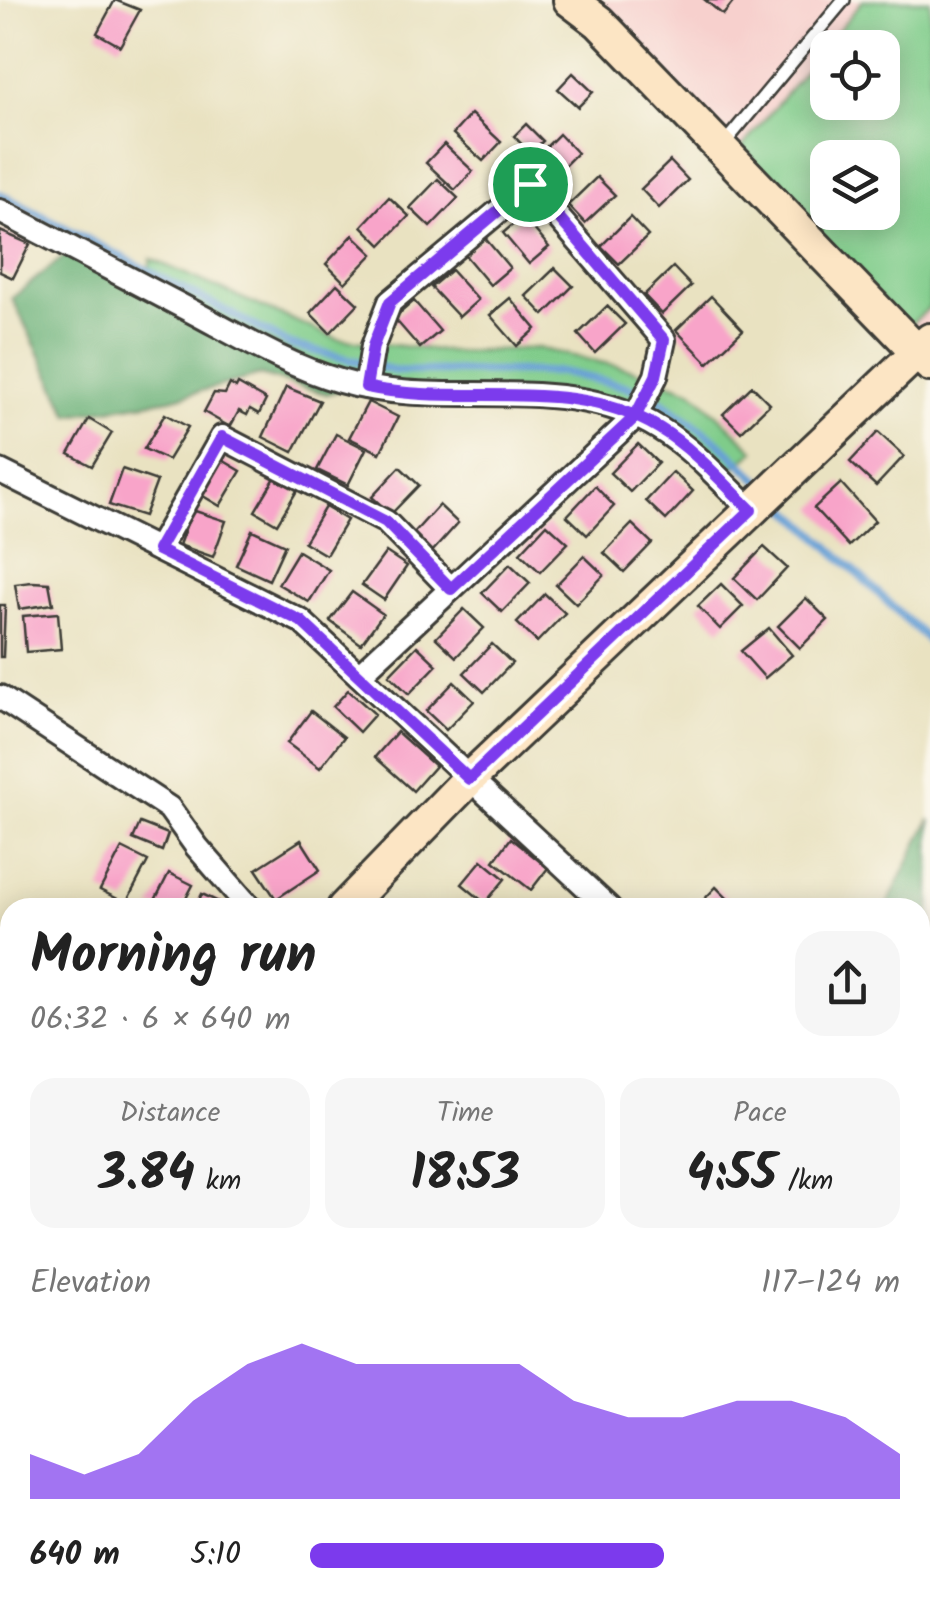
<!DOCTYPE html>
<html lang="en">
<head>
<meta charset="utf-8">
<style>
  body { margin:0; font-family:Kalam,sans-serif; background:#f6f6f6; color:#222; height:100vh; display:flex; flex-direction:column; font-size:38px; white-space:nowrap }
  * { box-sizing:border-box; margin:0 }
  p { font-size:32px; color:#767676 }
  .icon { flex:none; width:55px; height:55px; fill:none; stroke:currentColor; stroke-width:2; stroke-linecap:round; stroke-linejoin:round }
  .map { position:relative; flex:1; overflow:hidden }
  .drawer { position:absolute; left:0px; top:898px; width:930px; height:718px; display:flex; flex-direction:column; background:#fff; border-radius:30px 30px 0 0; box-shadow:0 5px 25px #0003 }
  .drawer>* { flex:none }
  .fabs { position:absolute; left:810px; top:30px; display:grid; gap:20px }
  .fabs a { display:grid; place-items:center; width:90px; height:90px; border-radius:20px; background:#fff; box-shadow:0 5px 25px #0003; font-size:50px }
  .pin { position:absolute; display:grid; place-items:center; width:85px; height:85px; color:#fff; margin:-42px; border:5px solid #fff; border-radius:50%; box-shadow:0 2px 10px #0007 }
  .round { display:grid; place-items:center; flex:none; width:105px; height:105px; border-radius:30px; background:#f6f6f6 }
  .headline { display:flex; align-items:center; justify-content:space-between; height:170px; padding:0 30px }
  h1 { font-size:55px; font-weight:600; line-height:75px }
  .metrics { display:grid; grid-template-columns:repeat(3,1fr); gap:15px; height:170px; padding:10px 30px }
  .metrics div { display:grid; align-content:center; border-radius:25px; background:#f6f6f6; text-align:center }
  .metrics b { font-size:50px; font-weight:600 }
  .metrics small { font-size:28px; font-weight:400 }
  .metrics p { font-size:28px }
  .chart { height:280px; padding:20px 30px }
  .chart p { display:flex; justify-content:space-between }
  .chart svg { width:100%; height:180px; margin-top:10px; fill:#7c3aed; opacity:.7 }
  ul { padding:0 30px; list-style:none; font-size:32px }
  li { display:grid; grid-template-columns:160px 120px 1fr; align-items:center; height:75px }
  li i { height:25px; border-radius:12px; background:#7c3aed }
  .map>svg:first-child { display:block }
  .built { fill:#f7d0cd; fill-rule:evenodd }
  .green { fill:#7fcc8a; stroke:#4e7453; stroke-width:2.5; fill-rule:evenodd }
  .forest { fill:#67b076; stroke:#426649; stroke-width:2.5 }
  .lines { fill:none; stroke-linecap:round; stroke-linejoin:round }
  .stream { stroke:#67a0d5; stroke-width:8 }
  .building { fill:#f8a4c9 }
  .lane-casing { stroke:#3b3a35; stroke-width:16 }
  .street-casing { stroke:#3b3a35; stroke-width:28 }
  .secondary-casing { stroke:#3b3a35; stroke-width:38 }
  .lane { stroke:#fff; stroke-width:11 }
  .street { stroke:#fff; stroke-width:22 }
  .secondary { stroke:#fce5c4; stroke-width:32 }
  .route-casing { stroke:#fff; stroke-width:20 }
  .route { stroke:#7c3aed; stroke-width:12 }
</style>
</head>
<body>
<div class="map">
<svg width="930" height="1613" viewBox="0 0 930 1613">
  <rect width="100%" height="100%" fill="#fbf7ec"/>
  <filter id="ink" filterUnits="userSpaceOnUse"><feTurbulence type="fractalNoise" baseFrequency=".01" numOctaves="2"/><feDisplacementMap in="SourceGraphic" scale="20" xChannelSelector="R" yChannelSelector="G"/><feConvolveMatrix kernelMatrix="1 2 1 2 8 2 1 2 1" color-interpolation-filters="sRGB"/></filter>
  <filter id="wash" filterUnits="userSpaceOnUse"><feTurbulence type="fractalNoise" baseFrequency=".0048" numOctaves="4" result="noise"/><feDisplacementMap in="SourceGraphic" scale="40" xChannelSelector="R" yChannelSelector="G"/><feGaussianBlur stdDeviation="2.25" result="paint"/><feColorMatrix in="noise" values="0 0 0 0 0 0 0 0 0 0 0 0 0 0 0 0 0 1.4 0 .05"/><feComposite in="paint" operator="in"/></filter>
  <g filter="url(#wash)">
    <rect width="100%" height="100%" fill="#e9e2c1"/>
    <path class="built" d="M566 0H930V341ZM828 48H882V102H828ZM828 158H882V212H828Z"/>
    <g class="green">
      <path d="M863 0H930V307L908 327 738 152ZM828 48H882V102H828ZM828 158H882V212H828Z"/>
      <path d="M151 259 337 339 456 352 538 348 630 369 693 391 755 451 731 470 656 418 328 376 145 287Z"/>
    </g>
    <g class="forest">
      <path d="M73 249 358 385 327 394 260 375 171 399 69 415 12 298Z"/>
      <path d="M930 819V1176L920 1186V908L886 907Z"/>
    </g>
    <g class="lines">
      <g class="stream">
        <path d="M0 194 291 345 396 371 561 372 629 387 661 401 717 441 765 486"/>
        <path d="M775 496 930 642"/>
      </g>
    </g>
    <g id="blocks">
      <g class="building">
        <path d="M115 0 140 10 120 46 97 33Z"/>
        <path d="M705 0H735L723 15Z"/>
        <path d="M573 73 593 92 578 107 558 89Z"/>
        <path d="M471 114 501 142 483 161 453 134Z"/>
        <path d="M526 124 543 141 530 153 514 136Z"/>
        <path d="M559 134 577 153 548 182 530 163Z"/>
        <path d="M444 144 473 171 455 190 426 163Z"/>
        <path d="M670 161 688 180 659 208 641 189Z"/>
        <path d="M597 177 615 195 585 223 568 205Z"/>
        <path d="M438 179 458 198 430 227 410 208Z"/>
        <path d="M389 197 409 216 381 245 362 226Z"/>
        <path d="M523 216 549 247 529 264 503 233Z"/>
        <path d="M630 217 648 236 619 264 601 246Z"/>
        <path d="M0 231 30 244 13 278 0 272Z"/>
        <path d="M353 235 373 254 345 283 326 264Z"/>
        <path d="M484 237 510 268 490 285 464 254Z"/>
        <path d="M673 267 691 286 662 314 644 295Z"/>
        <path d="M555 268 573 286 544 315 526 296Z"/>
        <path d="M451 270 478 300 459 317 431 287Z"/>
        <path d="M337 284 358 304 330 333 310 313Z"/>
        <path d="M711 296 743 330 708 363 676 330Z"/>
        <path d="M510 298 536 329 517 346 490 315Z"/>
        <path d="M414 301 440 331 420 348 394 318Z"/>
        <path d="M607 306 625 324 595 353 578 334Z"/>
        <path d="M230 384 236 388 238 384 266 400 259 414 250 409 247 415 239 411 230 427 204 412 214 393 225 394Z"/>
        <path d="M752 386 770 404 741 432 723 414Z"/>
        <path d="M286 387 320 401 293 452 263 437Z"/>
        <path d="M368 402 398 417 380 453 349 438Z"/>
        <path d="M165 414 188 427 168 460 144 449Z"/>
        <path d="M89 419 112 433 92 466 69 454Z"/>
        <path d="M878 432 904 456 876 486 850 462Z"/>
        <path d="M336 434 366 449 348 485 317 470Z"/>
        <path d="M638 444 658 463 630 492 610 473Z"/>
        <path d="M219 458 241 471 220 506 198 493Z"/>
        <path d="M400 467 419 485 391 514 372 497Z"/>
        <path d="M122 469 157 481 144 516 109 505Z"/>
        <path d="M673 472 693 491 666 520 646 501Z"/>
        <path d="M276 476 298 489 277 524 255 511Z"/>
        <path d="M841 483 875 521 849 546 814 508Z"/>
        <path d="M595 486 614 506 587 535 567 516Z"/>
        <path d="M439 505 458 523 431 553 412 535Z"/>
        <path d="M325 507 347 520 326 555 304 542Z"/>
        <path d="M192 510 226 521 213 557 179 545Z"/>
        <path d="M547 524 568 543 540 572 520 553Z"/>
        <path d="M632 524 652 543 624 572 604 553Z"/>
        <path d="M252 530 285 545 269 580 236 565Z"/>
        <path d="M764 547 787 568 757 600 734 578Z"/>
        <path d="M298 551 329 570 309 602 278 584Z"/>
        <path d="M386 552 407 566 384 600 362 585Z"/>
        <path d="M584 556 604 575 576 604 556 585Z"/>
        <path d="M510 564 530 583 502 612 482 593Z"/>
        <path d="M32 582 49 583 53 604 19 609 15 584Z"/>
        <path d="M721 584 743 606 720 629 698 606Z"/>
        <path d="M352 592 383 614 361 644 330 621Z"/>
        <path d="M545 594 565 613 537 642 517 623Z"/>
        <path d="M806 598 828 620 800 648 778 626Z"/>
        <path d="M0 605H5L3 657H0Z"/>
        <path d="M464 609 484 628 456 657 436 638Z"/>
        <path d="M58 613 61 649 26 652 23 616Z"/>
        <path d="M769 628 792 655 765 678 741 651Z"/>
        <path d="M492 644 512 663 484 692 464 673Z"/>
        <path d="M417 646 437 665 409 694 389 675Z"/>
        <path d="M454 682 474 701 446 730 426 711Z"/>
        <path d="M348 690 375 714 359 732 333 707Z"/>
        <path d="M311 711 344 737 320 768 287 743Z"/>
        <path d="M397 732 435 766 413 791 375 757Z"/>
        <path d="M140 823 168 834 162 851 133 839Z"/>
        <path d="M511 838 548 868 531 890 494 861Z"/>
        <path d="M301 840 320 870 276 899 256 869Z"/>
        <path d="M122 848 148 861 126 903 100 890Z"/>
        <path d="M482 860 505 879 485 903 462 884Z"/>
        <path d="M169 873 193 885 181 908H151Z"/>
        <path d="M716 887 737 908H696Z"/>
        <path d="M202 894 223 904 221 908H195Z"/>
        <path d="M0 1579 10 1587V1605H13L7 1613H0Z"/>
      </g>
    </g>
  </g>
  <g filter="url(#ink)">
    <use href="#blocks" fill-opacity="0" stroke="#3b3a35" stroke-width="2.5"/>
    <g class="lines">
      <g class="lane-casing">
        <path id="lane" d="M723 145 844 0"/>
      </g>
      <g class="street-casing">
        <g id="street">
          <path d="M0 211C65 245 130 279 195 313 242 338 289 366 340 381 443 412 565 369 660 429 694 450 722 482 751 510"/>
          <path d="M0 471 301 621 609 908"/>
          <path d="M158 549 222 437 386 522 451 589"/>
          <path d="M359 675 635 417 656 376 664 340 530 185 390 302 373 346 366 387"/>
          <path d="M0 697 169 808 197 847 250 908"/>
          <path d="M0 1187 10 1193"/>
          <path d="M920 1325 930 1340"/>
          <path d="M920 1399 930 1388"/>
          <path d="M470 1605 479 1613"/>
          <path d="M165 1613 172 1605"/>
          <path d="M725 1613 733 1605"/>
        </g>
      </g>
      <g class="secondary-casing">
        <g id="secondary">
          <path d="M570 0 599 22 930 365"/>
          <path d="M344 908 469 779 930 340"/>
          <path d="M0 1281 10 1270"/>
        </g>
      </g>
      <use href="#lane" class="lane"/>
      <use href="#street" class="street"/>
      <use href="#secondary" class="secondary"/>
    </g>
  </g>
  <g class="lines" filter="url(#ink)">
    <g class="route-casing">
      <path id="route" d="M530 184 664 340 656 376 635 417 451 589 386 522 222 437 158 550 301 621 469 779 751 510C722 482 694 449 659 428 570 374 462 408 366 387L373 346 390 302 530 184"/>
    </g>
    <use href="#route" class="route"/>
  </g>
</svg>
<div class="fabs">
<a><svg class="icon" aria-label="locate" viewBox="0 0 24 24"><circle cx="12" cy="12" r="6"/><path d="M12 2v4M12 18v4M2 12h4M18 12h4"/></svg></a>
<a><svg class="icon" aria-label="layers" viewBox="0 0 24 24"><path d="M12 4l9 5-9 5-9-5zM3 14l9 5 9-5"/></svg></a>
</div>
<div class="pin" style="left:530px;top:184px;background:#1e9e55"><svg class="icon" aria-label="arrive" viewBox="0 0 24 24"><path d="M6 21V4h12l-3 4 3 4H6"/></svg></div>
<section class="drawer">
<div class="headline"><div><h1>Morning run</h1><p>06:32 · 6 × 640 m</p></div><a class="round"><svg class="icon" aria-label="share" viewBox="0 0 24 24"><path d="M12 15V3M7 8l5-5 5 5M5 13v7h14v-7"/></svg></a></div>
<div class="metrics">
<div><p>Distance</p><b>3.84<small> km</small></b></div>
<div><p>Time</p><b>18:53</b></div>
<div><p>Pace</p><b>4:55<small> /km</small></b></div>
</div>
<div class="chart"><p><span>Elevation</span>117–124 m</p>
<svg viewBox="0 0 160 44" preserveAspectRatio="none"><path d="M0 44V33L10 38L20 33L30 20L40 11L50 6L60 11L70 11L80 11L90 11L100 20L110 24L120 24L130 20L140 20L150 24L160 33V44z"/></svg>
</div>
<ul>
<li><b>640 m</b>5:10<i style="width:60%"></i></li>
</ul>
</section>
</div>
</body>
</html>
